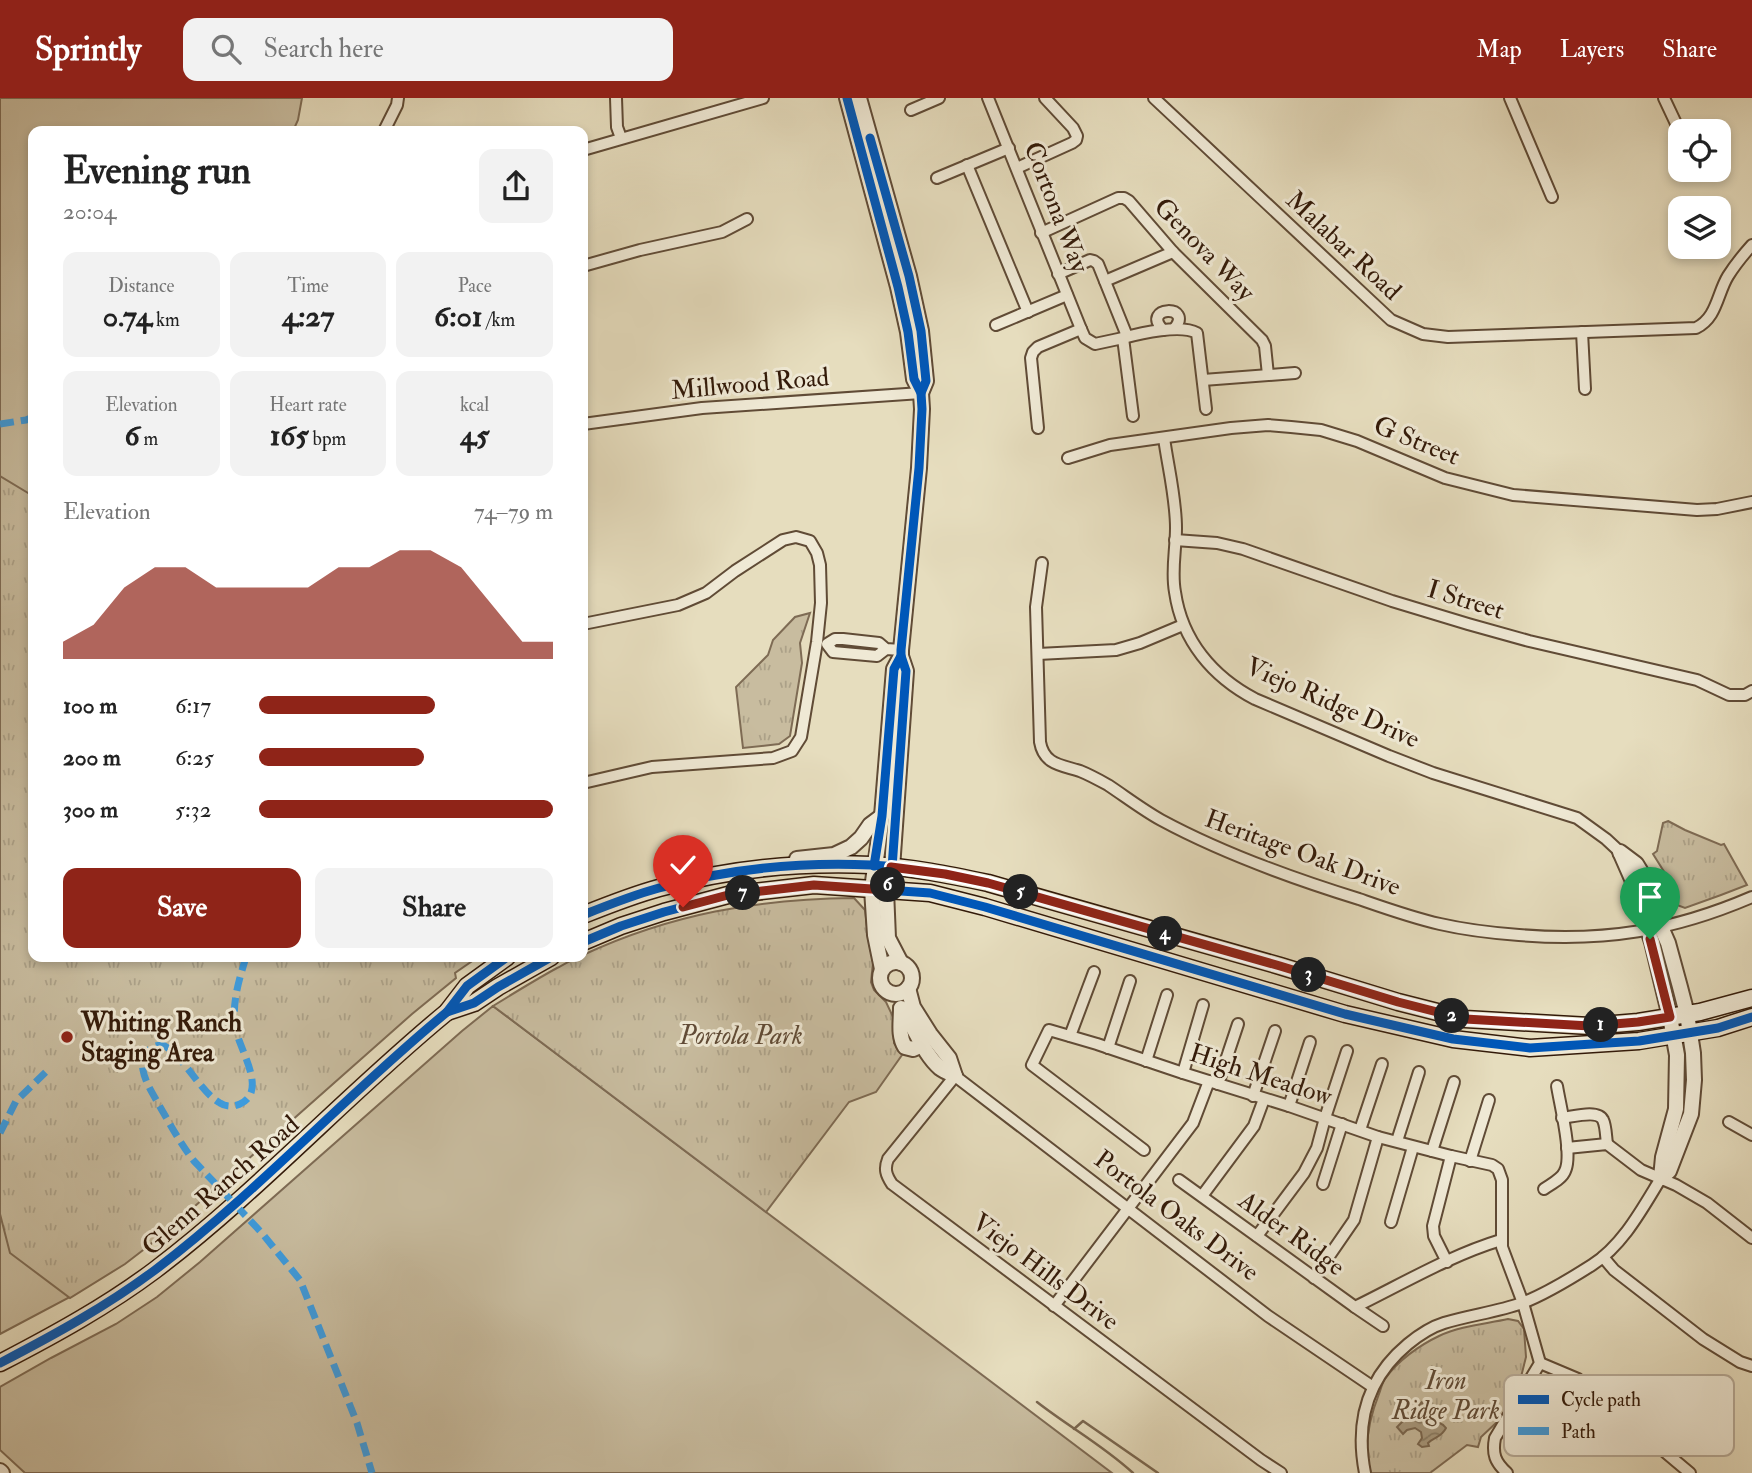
<!DOCTYPE html>
<html lang="en">
<head>
<meta charset="utf-8">
<style>
  body { margin:0; font-family:"IM FELL Double Pica",serif; background:#f2f2f2; color:#222; height:100vh; display:flex; flex-direction:column; font-size:26px; white-space:nowrap }
  * { box-sizing:border-box; margin:0 }
  p { font-size:23px; color:#767676 }
  .icon { flex:none; width:38px; height:38px; fill:none; stroke:currentColor; stroke-width:2; stroke-linecap:round; stroke-linejoin:round }
  .map { position:relative; flex:1; overflow:hidden }
  .side { position:absolute; left:28px; top:28px; width:560px; height:836px; display:flex; flex-direction:column; background:#fff; border-radius:14px; box-shadow:0 4px 10px #0003 }
  .side>* { flex:none }
  .controls { position:absolute; left:1668px; top:21px; display:grid; gap:14px }
  .controls a { display:grid; place-items:center; width:63px; height:63px; border-radius:14px; background:#fff; box-shadow:0 4px 10px #0003; font-size:35px }
  .pin { position:absolute; display:grid; place-items:center; width:60px; height:60px; color:#fff; margin:-72px -30px; border-radius:50% 50% 50% 0; rotate:-45deg; box-shadow:0 0 7px #0007 }
  .pin .icon { rotate:45deg }
  .km { position:absolute; width:35px; height:35px; margin:-18px; border-radius:50%; background:#222; color:#fff; font-size:19px; line-height:35px; text-align:center }
  .round { display:grid; place-items:center; flex:none; width:74px; height:74px; border-radius:14px; background:#f2f2f2 }
  .headline { display:flex; align-items:center; justify-content:space-between; height:119px; padding:0 35px }
  h1 { font-size:38px; font-weight:700; line-height:52px }
  .figures { display:grid; grid-template-columns:repeat(3,1fr); gap:10px; height:119px; padding:7px 35px }
  .figures div { display:grid; align-content:center; border-radius:14px; background:#f2f2f2; text-align:center }
  .figures b { font-size:30px; font-weight:700 }
  .figures small { font-size:19px; font-weight:400 }
  .figures p { font-size:19px }
  .chart { height:196px; padding:14px 35px }
  .chart p { display:flex; justify-content:space-between }
  .chart svg { width:100%; height:126px; margin-top:7px; fill:#8f2418; opacity:.7 }
  .button { display:flex; gap:14px; margin-top:auto; padding:14px 35px }
  .button a { flex:1; height:80px; border-radius:14px; background:#8f2418; color:#fff; font-size:28px; font-weight:700; line-height:80px; text-align:center }
  .button a+a { background:#f2f2f2; color:#222 }
  ul { padding:0 35px; list-style:none; font-size:23px }
  li { display:grid; grid-template-columns:112px 84px 1fr; align-items:center; height:52px }
  li i { height:18px; border-radius:9px; background:#8f2418 }
  header { display:flex; align-items:center; gap:42px; box-sizing:border-box; height:98px; padding:0 35px; background:#8f2418; color:#fff }
  header strong { font-size:33px }
  nav { display:flex; gap:38px; margin-inline-start:auto; font-size:24px }
  .search { width:490px; height:63px; background:#f2f2f2; display:flex; align-items:center; gap:18px; box-sizing:border-box; padding:0 24px; border-radius:14px; color:#767676; font-size:26px }
  .map>svg:first-child { display:block }
  .green { fill:#c8bc9f; stroke:#7e6b54; stroke-width:2 }
  .park { fill:url(#park-tufts); stroke:#7e6b54; stroke-width:2 }
  .water { fill:url(#water-waves); stroke:#7a6750; stroke-width:2 }
  .lines { fill:none; stroke-linecap:round; stroke-linejoin:round }
  .stream { stroke:#7a6750; stroke-width:2.5 }
  .minor-casing { stroke:#604b36; stroke-width:14 }
  .tertiary-casing { stroke:#604b36; stroke-width:18 }
  .secondary-casing { stroke:#331a09; stroke-width:19 }
  .minor { stroke:#efe9d5; stroke-width:10 }
  .tertiary { stroke:#efe9d5; stroke-width:14 }
  .secondary { stroke:#efe9d5; stroke-width:16 }
  .quiet { stroke:#3e9bdd; stroke-width:7; stroke-dasharray:14 7; stroke-linecap:butt }
  .cycleway-casing { stroke:#efe9d5; stroke-width:13 }
  .cycleway { stroke:#0057b8; stroke-width:9 }
  .route-casing { stroke:#fff; stroke-width:14 }
  .route { stroke:#8f2418; stroke-width:9 }
  .poi-dot { fill:#8f2418; stroke:#efe9d5; stroke-width:2.5 }
  .labels { text-anchor:middle; stroke-width:6; stroke-linejoin:round; paint-order:stroke }
  .street-label { font-size:26px; fill:#331a09; stroke:#efe9d5 }
  .poi-label { font-size:26px; font-weight:bold; fill:#331a09; stroke:#efe9d5; text-anchor:start }
  .park-label { font-size:26px; font-style:italic; fill:#604b36; stroke:#efe9d5 }
  .key { fill:#efe9d5; stroke:#b7ab98; stroke-width:2 }
  .key-label { font-size:19px; fill:#331a09 }
</style>
</head>
<body>
<header>
<strong>Sprintly</strong>
<div class="search"><svg class="icon" aria-label="search" viewBox="0 0 24 24"><circle cx="10" cy="10" r="6"/><path d="M15 15l6 6"/></svg>Search here</div>
<nav><a>Map</a><a>Layers</a><a>Share</a></nav>
</header>
<div class="map">
<svg width="1752" height="1375" viewBox="0 0 1752 1375">
  <defs>
    <pattern id="park-tufts" width="24" height="20" patternUnits="userSpaceOnUse" patternTransform="scale(1.75)"><rect width="24" height="20" fill="#c8bc9f"/><path d="M3 7l-1-3M5 7V3M7 7l1-3M15 17l-1-3M17 17v-4M19 17l1-3" fill="none" stroke="#aca188"/></pattern>
    <pattern id="water-waves" width="16" height="10" patternUnits="userSpaceOnUse" patternTransform="scale(1.75)"><rect width="16" height="10" fill="#a99b80"/><path d="M0 5q4-4 8 0t8 0" fill="none" stroke="#8a7e67"/></pattern>
  </defs>
  <rect width="100%" height="100%" fill="#e6ddbe"/>
  <filter id="stains"><feTurbulence type="fractalNoise" baseFrequency=".00286" numOctaves="4"/><feColorMatrix values="0 0 0 0 .2 0 0 0 0 .09 0 0 0 0 .02 0 0 0 .5 -.17"/></filter>
  <radialGradient id="worn" r=".72"><stop offset=".6" stop-color="#630" stop-opacity="0"/><stop offset="1" stop-color="#630" stop-opacity=".3"/></radialGradient>
  <g class="green">
    <path d="M0 0H302L298 22 293 33H33V859H449L70 1199 0 1236Z"/>
    <path d="M493 908 1112 1375H25L0 1352V1289L51 1260 116 1226 157 1199 200 1164 462 933Z"/>
  </g>
  <g class="park">
    <path d="M0 378 33 398V859H478L455 875 456 880 412 916 160 1139 125 1166 70 1200 10 1155 0 1116Z"/>
    <path d="M810 515 800 545 802 565 790 638 779 646 743 650 736 589 768 557 773 542 795 519Z"/>
    <path d="M1668 723 1685 732 1721 747 1724 746 1747 787 1721 797 1685 810 1677 807 1668 780 1653 756 1657 753 1663 725Z"/>
    <path d="M854 800 865 812 869 845 873 864 871 884 874 892 886 904 894 921V945L902 957 876 994 849 1004 766 1114 493 908C514 895 535 882 557 870 565 866 573 860 583 859V857C671 816 757 801 854 800Z"/>
    <path d="M1508 1221 1518 1223 1524 1231 1526 1259 1520 1283 1514 1300 1497 1324 1481 1339 1478 1349 1467 1347 1430 1375H1371C1363 1349 1369 1321 1379 1296 1381 1291 1382 1285 1385 1281 1397 1263 1420 1247 1439 1238 1460 1228 1485 1226 1508 1221Z"/>
  </g>
  <path class="water" d="M1422 1304C1426 1309 1430 1320 1433 1322 1439 1326 1442 1324 1446 1330 1441 1340 1435 1338 1428 1345L1429 1348 1422 1349 1418 1346 1422 1340 1421 1334 1415 1330 1407 1332 1403 1336 1397 1329Z"/>
  <g class="lines">
    <g class="stream">
      <path d="M1037 1304C1069 1329 1104 1348 1133 1375"/>
      <path d="M1074 1331 1083 1323 1158 1375"/>
    </g>
    <g class="minor-casing">
      <g id="minor">
        <path d="M616 0 617 29 621 40"/>
        <path d="M988 0 1081 231 1085 240 1095 246 1123 240 1133 318"/>
        <path d="M1154 0 1391 222 1423 236 1448 239 1696 230C1717 220 1717 196 1728 178 1735 167 1743 157 1752 147"/>
        <path d="M1510 0 1552 99"/>
        <path d="M1664 0 1680 34"/>
        <path d="M911 12 939 0"/>
        <path d="M384 33 397 7 398 0"/>
        <path d="M583 52 763 0"/>
        <path d="M967 67 1028 214"/>
        <path d="M1017 70 1072 45 1076 42 1077 38 1073 30 1045 0"/>
        <path d="M937 80 1009 50"/>
        <path d="M1041 135 1118 100H1124L1129 103 1173 154 1262 242 1265 248 1268 277"/>
        <path d="M583 168 640 152 722 134 747 121"/>
        <path d="M1058 176 1090 162 1094 163 1098 166 1127 238"/>
        <path d="M1105 183 1173 154"/>
        <path d="M996 227 1067 197"/>
        <path d="M1163 232C1140 208 1195 206 1174 231"/>
        <path d="M1582 234 1585 291"/>
        <path d="M1123 240C1141 235 1181 226 1197 235L1206 311"/>
        <path d="M1203 282 1295 275"/>
        <path d="M583 326 702 310 921 295"/>
        <path d="M1038 330 1031 260 1033 254 1038 249 1081 231"/>
        <path d="M1164 340C1168 369 1176 400 1176 430 1176 452 1171 473 1175 494 1182 543 1213 579 1255 601L1389 658 1433 675 1577 720 1606 741 1620 754"/>
        <path d="M1068 360 1110 347 1231 330 1268 327 1291 329 1321 332 1357 343 1445 380 1513 397 1697 412 1717 411 1752 404"/>
        <path d="M1175 442 1217 445 1243 451 1392 503 1468 526 1529 543 1697 582 1729 597H1745L1752 593"/>
        <path d="M1042 465 1036 509 1040 644C1044 667 1062 667 1080 673 1090 677 1099 682 1108 687 1126 699 1143 712 1161 722 1224 756 1291 780 1359 801 1385 810 1413 820 1440 826 1466 832 1492 835 1519 837 1604 844 1673 833 1752 799"/>
        <path d="M583 526 678 507 706 495 735 473 783 442 796 439 810 443 817 455 820 467 821 505 817 544 801 639 792 653 773 660 652 669 583 685"/>
        <path d="M886 551 877 558 833 554 827 546 835 541H843L879 545 886 551 901 552"/>
        <path d="M1038 556 1116 552 1140 545 1183 527"/>
        <path d="M1070 938 1094 874"/>
        <path d="M1108 950 1130 883"/>
        <path d="M1146 963 1167 897"/>
        <path d="M1183 975 1203 907"/>
        <path d="M1218 986 1238 926"/>
        <path d="M1253 998 1275 933"/>
        <path d="M1289 1008 1310 944"/>
        <path d="M1562 1020C1572 1019 1598 1011 1603 1022 1606 1028 1606 1039 1607 1046"/>
        <path d="M1729 1024 1752 1037"/>
        <path d="M1360 1032 1382 966"/>
        <path d="M1397 1043 1419 974"/>
        <path d="M1567 1050 1607 1046 1641 1072 1676 1087 1707 1105 1752 1140"/>
        <path d="M1144 1052 1032 967 1049 932 1097 946 1183 975 1289 1008 1378 1039 1451 1058 1492 1067 1498 1071 1502 1082V1149L1523 1205 1540 1265 1495 1340C1492 1356 1495 1364 1507 1375"/>
        <path d="M1432 1053 1454 984"/>
        <path d="M1470 1063 1489 1002"/>
        <path d="M1179 1082 1355 1209C1402 1186 1451 1157 1501 1142"/>
        <path d="M1323 1086 1342 1026"/>
        <path d="M1544 1091C1551 1086 1562 1081 1565 1073 1573 1057 1560 1007 1557 988"/>
        <path d="M1202 1098 1254 1028 1264 1001"/>
        <path d="M1391 1124 1413 1049"/>
        <path d="M1257 1138 1304 1075 1317 1050 1325 1020 1347 953"/>
        <path d="M1603 1159 1614 1172 1703 1241 1740 1264 1752 1268"/>
        <path d="M1447 1164 1434 1138 1433 1128 1451 1058"/>
        <path d="M1314 1180 1354 1122 1378 1039"/>
        <path d="M1054 1208 1193 1025 1209 983"/>
        <path d="M1355 1209 1383 1228"/>
        <path d="M1540 1265 1578 1281 1690 1375"/>
        <path d="M1281 1375 1261 1362 892 1086C886 1077 884 1071 888 1061L955 978 1268 1218 1373 1289"/>
        <path d="M1365 1375C1355 1324 1367 1280 1408 1246 1419 1237 1431 1229 1444 1225 1470 1217 1497 1214 1522 1205 1546 1196 1570 1181 1592 1167 1623 1147 1642 1111 1661 1080"/>
      </g>
    </g>
    <g class="tertiary-casing">
      <g id="tertiary">
        <path d="M847 0 898 189 908 234 914 281 921 295 922 311 919 370 901 552V558L894 571 882 718 872 791 875 837 882 871"/>
        <path d="M859 0 909 178 921 233 926 283 921 295"/>
        <path d="M901 558 906 573 892 770 886 792 888 840 901 865"/>
        <path d="M1620 754 1636 766 1650 789 1661 829 1668 845 1680 889 1687 916 1693 955 1694 982 1691 1016 1669 1073 1661 1080"/>
        <path d="M1621 756 1632 781 1652 844 1670 919 1677 957 1676 1011 1663 1059 1661 1080"/>
        <path d="M797 761 834 757 851 749 861 740 870 727 882 718"/>
        <circle cx="896" cy="880" r="16"/>
        <path d="M908 890 913 909 930 936 949 960 955 978"/>
        <path d="M901 910C901 924 898 938 905 949L913 951 922 947"/>
        <path d="M901 911C916 930 922 954 940 970 944 973 951 976 955 978"/>
        <path d="M0 1373 2 1375"/>
      </g>
    </g>
    <g class="secondary-casing">
      <g id="secondary">
        <path d="M583 817C608 807 633 797 659 790 727 771 801 764 871 767 911 769 950 777 988 785L1280 868 1398 904 1465 921 1590 928 1638 924 1700 914 1752 900"/>
        <path d="M583 844 621 828 664 814 728 797 814 787 930 795 985 809 1345 916 1453 941 1530 950 1639 943 1718 930 1752 919"/>
        <path d="M447 914 474 905 498 889 551 859"/>
        <path d="M0 1265C54 1237 107 1208 155 1172 259 1093 347 996 447 914L467 888 507 859"/>
      </g>
    </g>
    <use href="#minor" class="minor"/>
    <use href="#tertiary" class="tertiary"/>
    <use href="#secondary" class="secondary"/>
    <g class="quiet">
      <path d="M0 326 26 322 33 319"/>
      <path d="M246 859C239 882 232 904 235 928 238 950 269 993 240 1006 233 1009 226 1009 220 1005 200 994 184 958 163 947 149 947 140 957 143 972 145 984 153 996 159 1007 170 1026 180 1045 194 1063L261 1134 300 1182 357 1325 372 1375"/>
      <path d="M0 1035 16 1003 49 971"/>
    </g>
    <g class="cycleway-casing">
      <g id="cycleway">
        <path d="M847 0 898 189 908 234 914 281 921 295 922 311 919 370 901 552V558L894 571 882 718 874 768"/>
        <path d="M870 40 909 178 921 233 926 283 921 295"/>
        <path d="M892 770 906 573 901 558"/>
        <path d="M583 817C608 807 633 797 659 790 727 771 801 764 871 767 911 769 950 777 988 785L1280 868 1398 904 1465 921 1590 928 1638 924 1670 919"/>
        <path d="M583 844 621 828 664 814 728 797 814 787 930 795 985 809 1345 916 1453 941 1530 950 1639 943 1718 930 1752 919"/>
        <path d="M447 914 474 905 498 889 551 859"/>
        <path d="M0 1265C54 1237 107 1208 155 1172 259 1093 347 996 447 914L467 888 507 859"/>
      </g>
    </g>
    <use href="#cycleway" class="cycleway"/>
  </g>
  <g class="lines">
    <g class="route-casing">
      <path id="route" d="M683 809 728 797 814 787 886 792 891 769 945 776 988 785 1280 868 1398 904 1465 921 1590 928 1638 924 1670 919 1650 841"/>
    </g>
    <use href="#route" class="route"/>
  </g>
  <circle class="poi-dot" cx="67" cy="939" r="7"/>
  <g class="labels">
    <g class="street-label">
      <text transform="translate(1057 109) rotate(69)" y="9">Cortona Way</text>
      <text transform="translate(1344 147) rotate(43)" y="9">Malabar Road</text>
      <text transform="translate(1205 151) rotate(46)" y="9">Genova Way</text>
      <text transform="translate(750 285) rotate(-5)" y="9">Millwood Road</text>
      <text transform="translate(1417 342) rotate(22)" y="9">G Street</text>
      <text transform="translate(1466 501) rotate(17)" y="9">I Street</text>
      <text transform="translate(1333 604) rotate(24)" y="9">Viejo Ridge Drive</text>
      <text transform="translate(1303 754) rotate(20)" y="9">Heritage Oak Drive</text>
      <text transform="translate(1261 976) rotate(18)" y="9">High Meadow</text>
      <text transform="translate(220 1087) rotate(-41)" y="9">Glenn Ranch Road</text>
      <text transform="translate(1177 1117) rotate(37)" y="9">Portola Oaks Drive</text>
      <text transform="translate(1292 1135) rotate(36)" y="9">Alder Ridge</text>
      <text transform="translate(1046 1173) rotate(37)" y="9">Viejo Hills Drive</text>
    </g>
    <g class="poi-label">
      <text x="81" y="933">Whiting Ranch<tspan x="81" dy="30">Staging Area</tspan></text>
    </g>
    <g class="park-label">
      <text x="741" y="946">Portola Park</text>
      <text x="1446" y="1291">Iron<tspan x="1446" dy="30">Ridge Park</tspan></text>
    </g>
  </g>
  <rect x="1504" y="1277" width="230" height="81" rx="10" class="key"/>
  <rect x="1518" y="1297" width="31" height="9" fill="#0057b8"/>
  <rect x="1518" y="1329" width="31" height="8" fill="#3e9bdd"/>
  <g class="key-label">
    <text x="1561" y="1308">Cycle path</text>
    <text x="1561" y="1340">Path</text>
  </g>
  <rect width="100%" height="100%" filter="url(#stains)"/>
  <rect width="100%" height="100%" fill="url(#worn)"/>
</svg>
<div class="controls">
<a><svg class="icon" aria-label="locate" viewBox="0 0 24 24"><circle cx="12" cy="12" r="6"/><path d="M12 2v4M12 18v4M2 12h4M18 12h4"/></svg></a>
<a><svg class="icon" aria-label="layers" viewBox="0 0 24 24"><path d="M12 4l9 5-9 5-9-5zM3 14l9 5 9-5"/></svg></a>
</div>
<div class="pin" style="left:1650px;top:841px;background:#1e9e55"><svg class="icon" aria-label="arrive" viewBox="0 0 24 24"><path d="M6 21V4h12l-3 4 3 4H6"/></svg></div>
<div class="pin" style="left:683px;top:809px;background:#d93025"><svg class="icon" aria-label="check" viewBox="0 0 24 24"><path d="M5 12l5 5 9-10"/></svg></div>
<b class="km" style="left:1601px;top:927px">1</b>
<b class="km" style="left:1452px;top:918px">2</b>
<b class="km" style="left:1309px;top:877px">3</b>
<b class="km" style="left:1165px;top:836px">4</b>
<b class="km" style="left:1021px;top:794px">5</b>
<b class="km" style="left:888px;top:787px">6</b>
<b class="km" style="left:743px;top:795px">7</b>
<section class="side">
<div class="headline"><div><h1>Evening run</h1><p>20:04</p></div><a class="round"><svg class="icon" aria-label="share" viewBox="0 0 24 24"><path d="M12 15V3M7 8l5-5 5 5M5 13v7h14v-7"/></svg></a></div>
<div class="figures">
<div><p>Distance</p><b>0.74<small> km</small></b></div>
<div><p>Time</p><b>4:27</b></div>
<div><p>Pace</p><b>6:01<small> /km</small></b></div>
</div>
<div class="figures">
<div><p>Elevation</p><b>6<small> m</small></b></div>
<div><p>Heart rate</p><b>165<small> bpm</small></b></div>
<div><p>kcal</p><b>45</b></div>
</div>
<div class="chart"><p><span>Elevation</span>74–79 m</p>
<svg viewBox="0 0 160 44" preserveAspectRatio="none"><path d="M0 44V38L10 32L20 19L30 12L40 12L50 19L60 19L70 19L80 19L90 12L100 12L110 6L120 6L130 12L140 25L150 38L160 38V44z"/></svg>
</div>
<ul>
<li><b>100 m</b>6:17<i style="width:60%"></i></li>
<li><b>200 m</b>6:25<i style="width:56%"></i></li>
<li><b>300 m</b>5:32<i style="width:100%"></i></li>
</ul>
<div class="button"><a>Save</a><a>Share</a></div>
</section>
</div>
</body>
</html>
